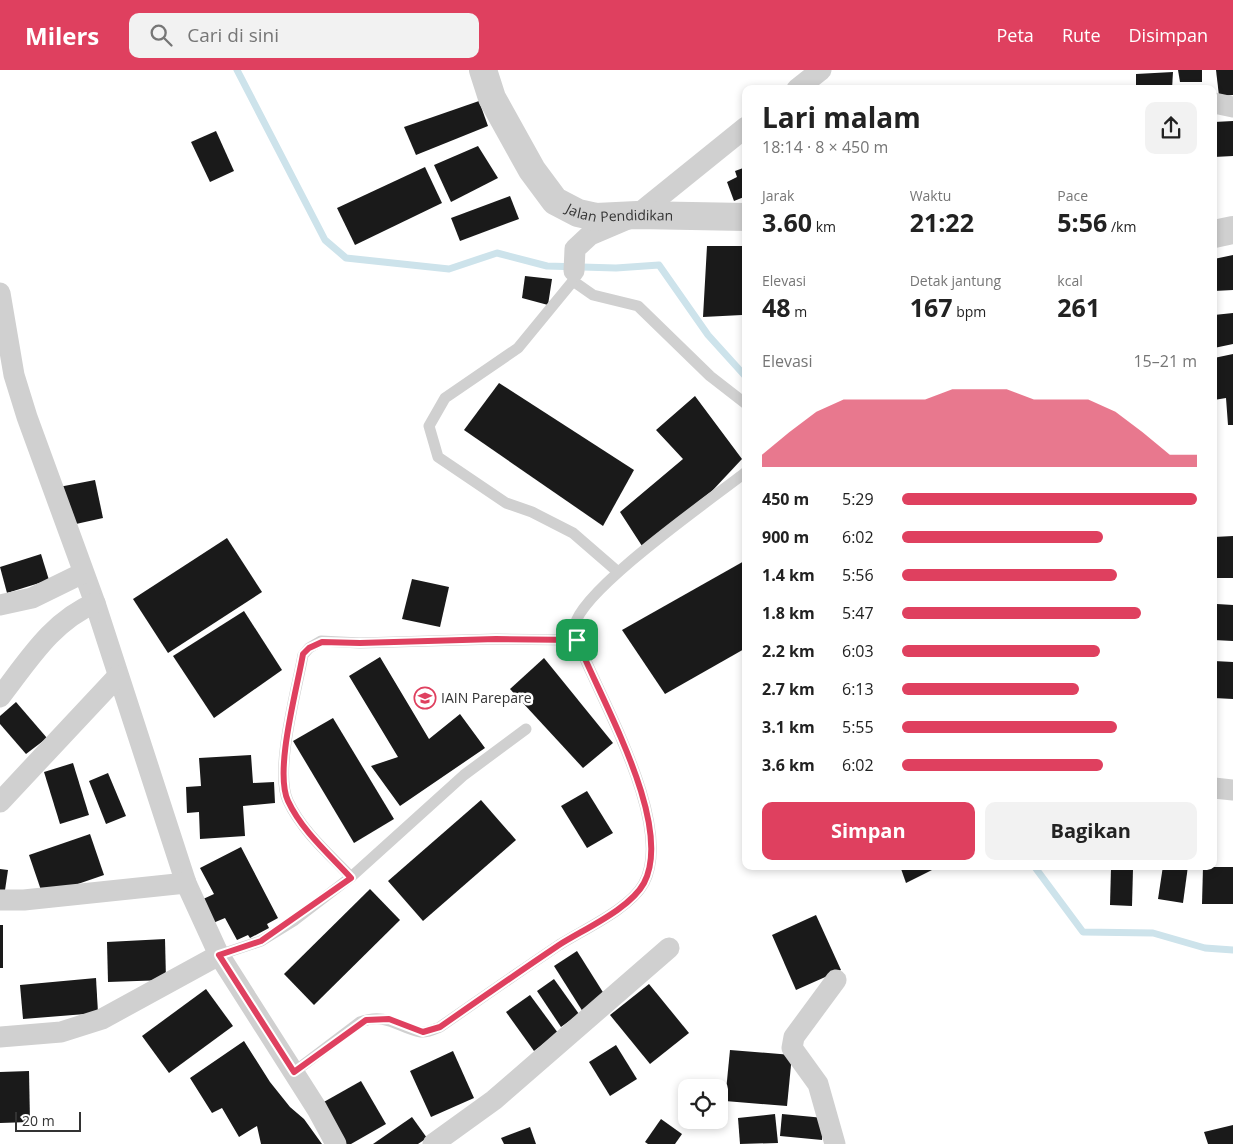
<!DOCTYPE html>
<html lang="id">
<head>
<meta charset="utf-8">
<style>
  body { margin:0; font-family:"Open Sans",sans-serif; background:#f2f2f2; color:#222; height:100vh; display:flex; flex-direction:column; font-size:19px; white-space:nowrap }
  * { box-sizing:border-box; margin:0 }
  p { font-size:16px; color:#767676 }
  .icon { flex:none; width:28px; height:28px; fill:none; stroke:currentColor; stroke-width:2; stroke-linecap:round; stroke-linejoin:round }
  .map { position:relative; flex:1; overflow:hidden }
  .side { position:absolute; left:742px; top:15px; width:475px; height:785px; display:flex; flex-direction:column; background:#fff; border-radius:10px; box-shadow:0 2px 8px #0003 }
  .side>* { flex:none }
  .controls { position:absolute; left:678px; top:1009px; display:grid; gap:10px }
  .controls a { display:grid; place-items:center; width:50px; height:50px; border-radius:10px; background:#fff; box-shadow:0 2px 8px #0003; font-size:25px }
  .scale { position:absolute; left:15px; bottom:12px; width:66px; box-sizing:border-box; padding-left:5px; border:2px solid #333; border-top:0; font-size:14px; line-height:18px; white-space:nowrap; color:#333; -webkit-text-stroke:4px #fff; paint-order:stroke }
  .pin { position:absolute; display:grid; place-items:center; width:42px; height:42px; color:#fff; margin:-21px; border-radius:10px; box-shadow:0 2px 8px #0006 }
  .round { display:grid; place-items:center; flex:none; width:52px; height:52px; border-radius:10px; background:#f2f2f2 }
  .head { display:flex; align-items:center; justify-content:space-between; height:85px; padding:0 20px }
  h1 { font-size:28px; font-weight:700; line-height:38px }
  .stats { display:grid; grid-template-columns:repeat(3,1fr); gap:8px; height:85px; padding:5px 20px }
  .stats div { display:grid; align-content:center }
  .stats b { font-size:25px; font-weight:700 }
  .stats small { font-size:14px; font-weight:400 }
  .stats p { font-size:14px }
  .chart { height:140px; padding:10px 20px }
  .chart p { display:flex; justify-content:space-between }
  .chart svg { width:100%; height:90px; margin-top:5px; fill:#df405f; opacity:.7 }
  .button { display:flex; gap:10px; margin-top:auto; padding:10px 20px }
  .button a { flex:1; height:58px; border-radius:10px; background:#df405f; color:#fff; font-size:20px; font-weight:700; line-height:58px; text-align:center }
  .button a+a { background:#f2f2f2; color:#222 }
  ul { padding:0 20px; list-style:none; font-size:16px }
  li { display:grid; grid-template-columns:80px 60px 1fr; align-items:center; height:38px }
  li i { height:12px; border-radius:6px; background:#df405f }
  header { display:flex; align-items:center; gap:30px; box-sizing:border-box; height:70px; padding:0 25px; background:#df405f; color:#fff }
  header strong { font-size:24px }
  nav { display:flex; gap:28px; margin-inline-start:auto; font-size:18px }
  .search { width:350px; height:45px; background:#f2f2f2; display:flex; align-items:center; gap:12px; box-sizing:border-box; padding:0 18px; border-radius:10px; color:#767676; font-size:19px }
  .map>svg:first-child { display:block }
  .lines { fill:none; stroke-linecap:round; stroke-linejoin:round }
  .stream { stroke:#cde3eb; stroke-width:7 }
  .building { fill:#1a1a1a }
  .service { stroke:#d0d0d0; stroke-width:11 }
  .minor { stroke:#d0d0d0; stroke-width:21 }
  .tertiary { stroke:#d0d0d0; stroke-width:28 }
  .route-casing { stroke:#fff; stroke-width:10 }
  .route { stroke:#df405f; stroke-width:6 }
  .labels { text-anchor:middle; stroke-width:5; stroke-linejoin:round; paint-order:stroke }
  .street-label { font-size:14px; fill:#333; stroke:#fff }
  .poi-label { font-size:14px; fill:#333; stroke:#fff; text-anchor:start }
</style>
</head>
<body>
<header>
<strong>Milers</strong>
<div class="search"><svg class="icon" aria-label="search" viewBox="0 0 24 24"><circle cx="10" cy="10" r="6"/><path d="M15 15l6 6"/></svg>Cari di sini</div>
<nav><a>Peta</a><a>Rute</a><a>Disimpan</a></nav>
</header>
<div class="map">
<svg width="1233" height="1074" viewBox="0 0 1233 1074">
  <rect width="100%" height="100%" fill="#fff"/>
  <g class="lines">
    <g class="stream">
      <path d="M237 0 325 170 346 188 449 199 497 183 547 196 616 198 659 195 708 265 746 307"/>
      <path d="M1034 796 1083 862 1153 863 1205 878 1233 880"/>
    </g>
  </g>
  <g class="building">
    <path d="M1178 0H1202V12H1180Z"/>
    <path d="M1216 0H1233V25L1219 26Z"/>
    <path d="M1173 2 1172 19H1136V4Z"/>
    <path d="M479 31 488 56 416 85 404 57Z"/>
    <path d="M1233 51V86L1214 87V52Z"/>
    <path d="M216 61 234 101 210 112 191 72Z"/>
    <path d="M478 76 498 108 451 132 434 95Z"/>
    <path d="M425 97 442 133 355 175 337 138Z"/>
    <path d="M746 97V133L744 127 734 131 727 112 737 107 735 101Z"/>
    <path d="M510 126 519 149 460 171 451 148Z"/>
    <path d="M707 176H743L742 216 746 215V240H742V245L703 247Z"/>
    <path d="M1233 185V220L1214 221V189Z"/>
    <path d="M525 206 552 209 548 235 522 228Z"/>
    <path d="M1233 243V274L1214 278V245Z"/>
    <path d="M1233 284V355H1228L1226 328 1214 330V288Z"/>
    <path d="M499 313 634 400 603 456 464 360Z"/>
    <path d="M695 326 742 389 712 421 642 476 620 442 683 389 656 360Z"/>
    <path d="M95 410 103 448 67 456 59 417Z"/>
    <path d="M1233 466V508H1214V467Z"/>
    <path d="M227 468 262 522 168 583 133 529Z"/>
    <path d="M41 484 49 510 7 523 0 497Z"/>
    <path d="M746 490V578L665 624 622 560Z"/>
    <path d="M412 509 449 517 440 557 402 549Z"/>
    <path d="M1217 534 1233 535V571L1214 570V539Z"/>
    <path d="M244 541 282 600 214 648 173 586Z"/>
    <path d="M380 587 429 669 460 644 485 678 400 736 371 696 398 687 349 606Z"/>
    <path d="M544 588 613 673 583 698 510 619Z"/>
    <path d="M1214 591 1233 592V629L1214 628Z"/>
    <path d="M16 632 47 668 26 684 0 654V646Z"/>
    <path d="M333 648 394 749 354 773 293 671Z"/>
    <path d="M251 685 253 713 274 712 275 733 243 736 245 766 200 769 199 742 187 743 186 717 201 716 199 688Z"/>
    <path d="M73 693 89 745 60 754 44 702Z"/>
    <path d="M108 703 126 746 106 754 89 711Z"/>
    <path d="M587 721 613 763 587 778 561 736Z"/>
    <path d="M481 730 516 770 423 851 388 811Z"/>
    <path d="M90 764 104 805 43 826 29 785Z"/>
    <path d="M241 777 278 848 267 854 269 858 250 868 248 865 237 870 225 848 213 853 201 830 214 824 200 798Z"/>
    <path d="M900 796H940L906 813Z"/>
    <path d="M1163 796H1188L1183 833 1158 829Z"/>
    <path d="M1203 797H1233V834H1202Z"/>
    <path d="M1111 798 1133 799 1132 836 1110 835Z"/>
    <path d="M0 799 8 800 4 827H0Z"/>
    <path d="M370 819 400 850 314 935 284 904Z"/>
    <path d="M816 845 841 900 796 920 772 865Z"/>
    <rect x="0" y="855" width="3" height="43"/>
    <path d="M165 869 166 910 108 912 107 872Z"/>
    <path d="M577 881 606 927 583 942 554 896Z"/>
    <path d="M96 908 98 943 23 949 20 915Z"/>
    <path d="M554 909 579 944 561 957 537 921Z"/>
    <path d="M649 914 689 963 650 994 610 945Z"/>
    <path d="M206 919 233 956 169 1003 142 966Z"/>
    <path d="M530 925 558 963 534 981 506 942Z"/>
    <path d="M244 971 270 1012 290 1037 304 1049 322 1074H261L257 1056 239 1067 222 1038 212 1043 190 1008Z"/>
    <path d="M616 975 637 1009 610 1026 589 992Z"/>
    <path d="M730 980 792 985 787 1036 725 1031Z"/>
    <path d="M453 981 474 1028 431 1047 410 1001Z"/>
    <path d="M29 1001 30 1052 0 1053V1002Z"/>
    <path d="M361 1011 386 1054 351 1074H345L322 1033Z"/>
    <path d="M775 1044 778 1073 740 1074 738 1048Z"/>
    <path d="M782 1044 824 1048 822 1070 780 1066Z"/>
    <path d="M412 1047 427 1068 418 1074H373Z"/>
    <path d="M661 1049 682 1064 675 1074H648L645 1072Z"/>
    <path d="M1233 1055V1074H1208L1204 1062Z"/>
    <path d="M530 1057 536 1074H504L501 1068Z"/>
  </g>
  <g class="lines">
    <g class="service">
      <path d="M574 201 573 211 518 278 445 328 429 356 438 387 506 433 532 442 573 463 618 502"/>
      <path d="M573 211 593 225 638 236 710 306 746 334"/>
      <path d="M351 807C329 784 302 761 288 731 274 701 297 619 303 585L309 578 321 571 360 573 496 569 577 570"/>
      <path d="M219 885 261 871 295 850 351 807 464 705 526 659"/>
      <path d="M294 1002 360 952C387 942 398 958 421 962 427 963 435 959 440 957 480 929 519 902 559 875 584 859 630 839 644 813 675 754 599 627 577 570 576 566 575 559 575 555 582 519 713 428 746 402"/>
    </g>
    <g class="minor">
      <path d="M797 19 821 0"/>
      <path d="M1214 33 1233 37"/>
      <path d="M574 201 575 179 590 165 637 145 746 57"/>
      <path d="M0 223 14 305 27 347 95 533 186 813 219 885 317 1039 336 1074"/>
      <path d="M0 535 32 528 83 503"/>
      <path d="M0 627C28 591 52 551 95 533"/>
      <path d="M1214 718 1233 720"/>
      <path d="M0 732 118 606"/>
      <path d="M0 830H24L186 813"/>
      <path d="M0 967 61 962 102 949 219 885"/>
      <path d="M433 1074 494 1030 669 878"/>
      <path d="M835 1074 818 1014 792 978 794 967 836 910"/>
    </g>
    <g class="tertiary">
      <path id="s1" d="M483 0 492 28 532 100 555 131 578 143 596 147 637 145 746 147"/>
      <path d="M1214 164 1233 160"/>
    </g>
  </g>
  <g class="lines">
    <g class="route-casing">
      <path id="route" d="M496 569 577 570C599 627 675 754 644 813 630 839 584 859 559 875 519 902 480 929 440 957L423 962 389 949 366 950 294 1002 219 885 261 871 351 808C329 784 302 761 288 731 274 701 297 619 303 584L309 578 322 572 360 573Z"/>
    </g>
    <use href="#route" class="route"/>
  </g>
  <defs>
    <g id="university-ring" transform="scale(1.125)"><circle r="9.5" fill="#fff" stroke="#df405f" stroke-width="1.5"/><path d="M0-5L7-2L0 1L-7-2ZM-4 1L0 2.5L4 1V4Q0 6-4 4Z" fill="#df405f"/></g>
  </defs>
  <g fill-rule="evenodd">
    <use href="#university-ring" x="425" y="628"/>
  </g>
  <g class="labels">
    <g class="street-label">
      <text dy="5" stroke="none"><textPath href="#s1" startOffset="218">Jalan Pendidikan</textPath></text>
    </g>
    <g class="poi-label">
      <text x="441" y="633">IAIN Parepare</text>
    </g>
  </g>
</svg>
<div class="controls">
<a><svg class="icon" aria-label="locate" viewBox="0 0 24 24"><circle cx="12" cy="12" r="6"/><path d="M12 2v4M12 18v4M2 12h4M18 12h4"/></svg></a>
</div>
<div class="scale">20 m</div>
<div class="pin" style="left:577px;top:570px;background:#1e9e55"><svg class="icon" aria-label="arrive" viewBox="0 0 24 24"><path d="M6 21V4h12l-3 4 3 4H6"/></svg></div>
<section class="side">
<div class="head"><div><h1>Lari malam</h1><p>18:14 · 8 × 450 m</p></div><a class="round"><svg class="icon" aria-label="share" viewBox="0 0 24 24"><path d="M12 15V3M7 8l5-5 5 5M5 13v7h14v-7"/></svg></a></div>
<div class="stats">
<div><p>Jarak</p><b>3.60<small> km</small></b></div>
<div><p>Waktu</p><b>21:22</b></div>
<div><p>Pace</p><b>5:56<small> /km</small></b></div>
</div>
<div class="stats">
<div><p>Elevasi</p><b>48<small> m</small></b></div>
<div><p>Detak jantung</p><b>167<small> bpm</small></b></div>
<div><p>kcal</p><b>261</b></div>
</div>
<div class="chart"><p><span>Elevasi</span>15–21 m</p>
<svg viewBox="0 0 160 44" preserveAspectRatio="none"><path d="M0 44V38L10 27L20 17L30 11L40 11L50 11L60 11L70 6L80 6L90 6L100 11L110 11L120 11L130 17L140 27L150 38L160 38V44z"/></svg>
</div>
<ul>
<li><b>450 m</b>5:29<i style="width:100%"></i></li>
<li><b>900 m</b>6:02<i style="width:68%"></i></li>
<li><b>1.4 km</b>5:56<i style="width:73%"></i></li>
<li><b>1.8 km</b>5:47<i style="width:81%"></i></li>
<li><b>2.2 km</b>6:03<i style="width:67%"></i></li>
<li><b>2.7 km</b>6:13<i style="width:60%"></i></li>
<li><b>3.1 km</b>5:55<i style="width:73%"></i></li>
<li><b>3.6 km</b>6:02<i style="width:68%"></i></li>
</ul>
<div class="button"><a>Simpan</a><a>Bagikan</a></div>
</section>
</div>
</body>
</html>
